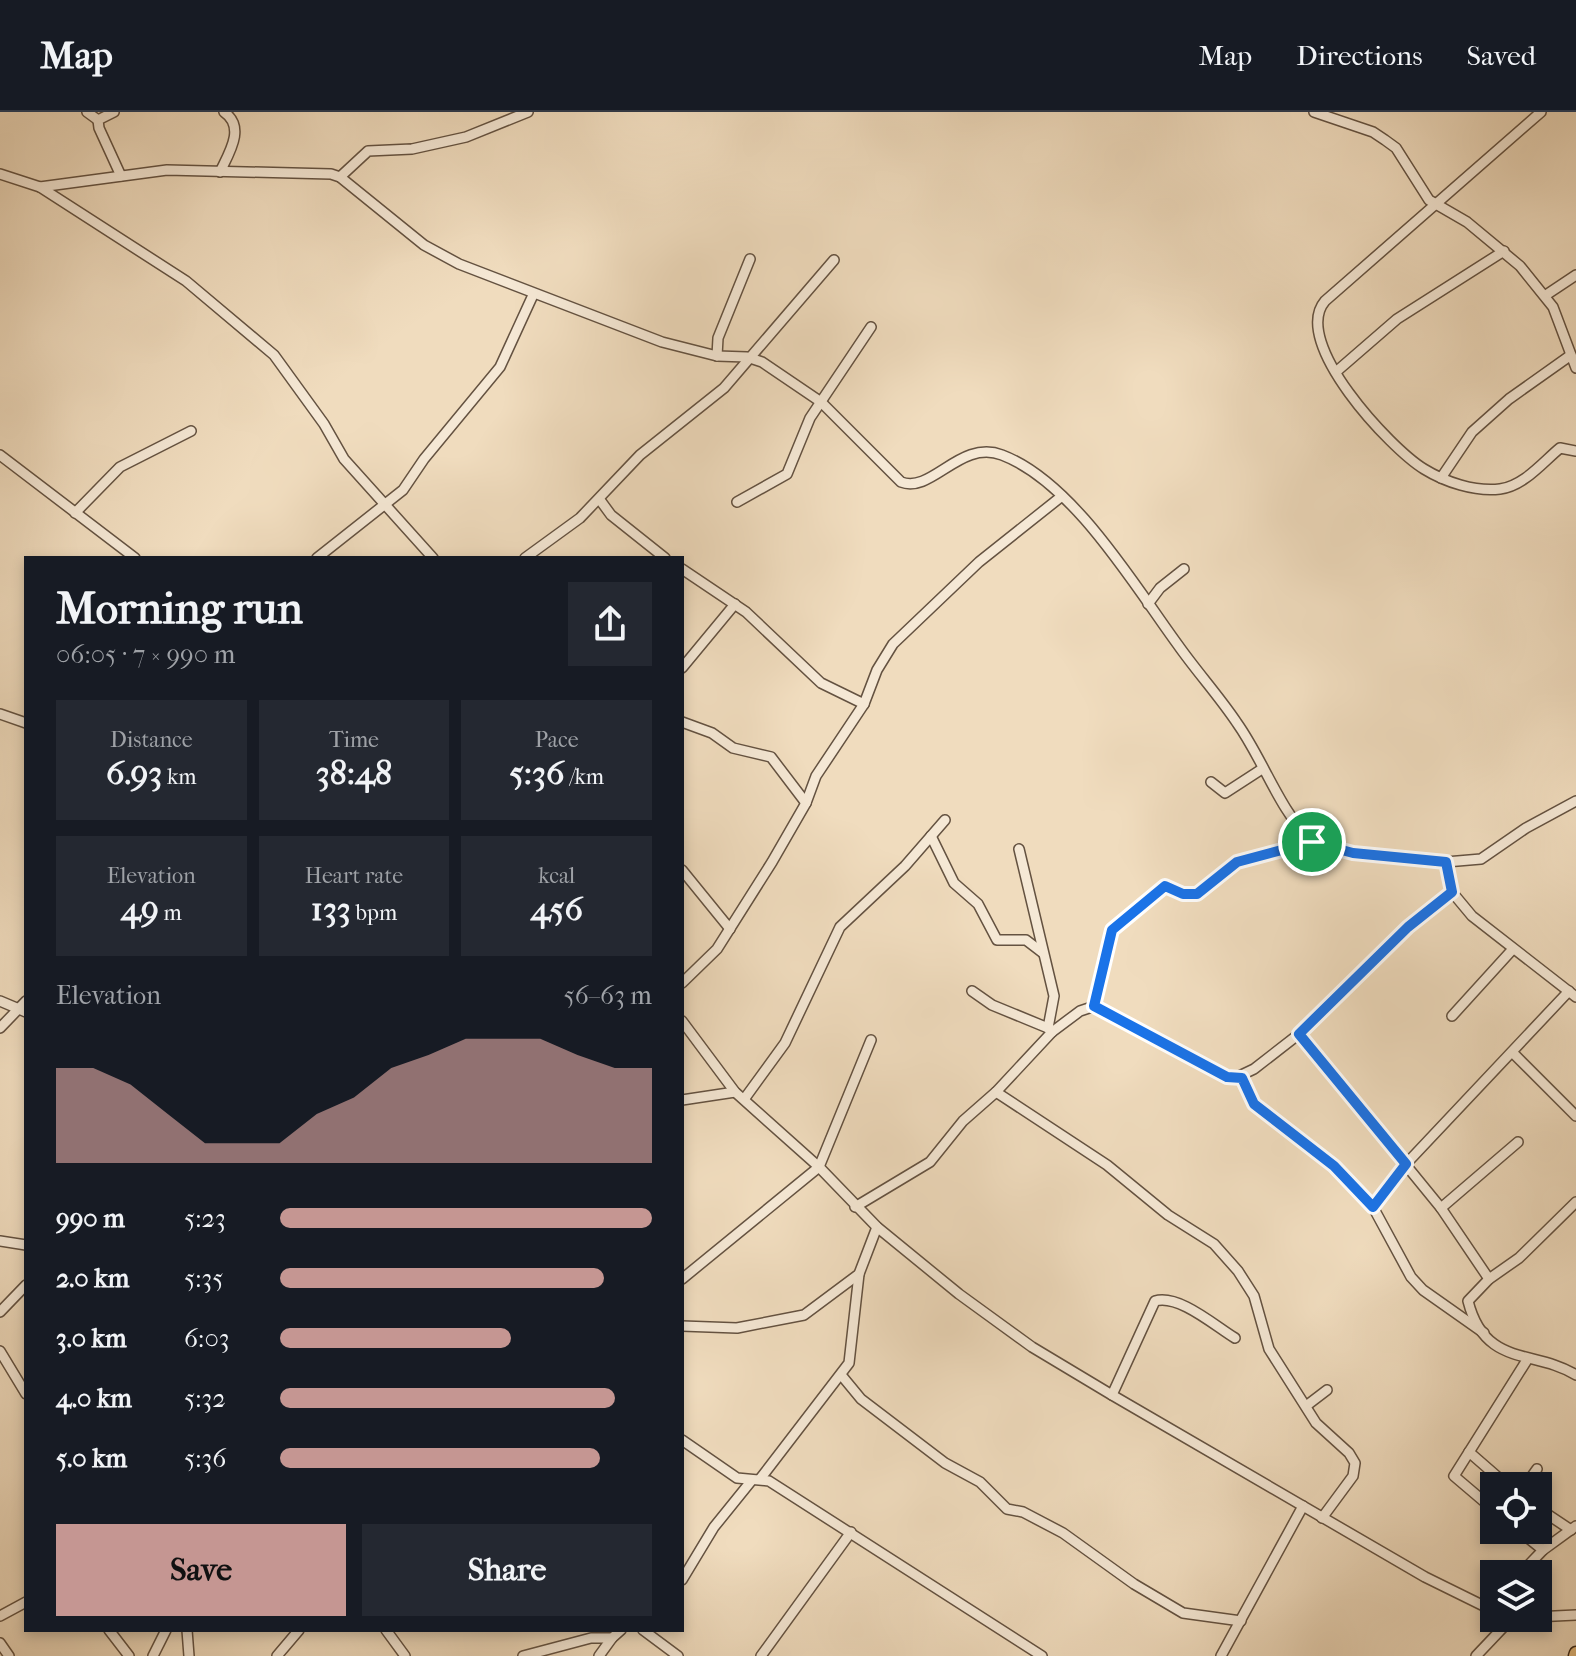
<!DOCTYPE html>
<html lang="en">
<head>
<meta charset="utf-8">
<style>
  body { margin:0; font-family:"IM FELL French Canon",serif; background:#242831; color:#f1f3f6; height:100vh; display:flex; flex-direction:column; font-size:30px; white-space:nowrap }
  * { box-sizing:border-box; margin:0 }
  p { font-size:26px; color:#9ea1a6 }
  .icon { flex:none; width:44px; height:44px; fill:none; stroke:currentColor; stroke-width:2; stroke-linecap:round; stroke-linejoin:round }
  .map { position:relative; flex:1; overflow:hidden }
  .side { position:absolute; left:24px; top:444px; width:660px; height:1076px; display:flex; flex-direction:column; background:#171b24; border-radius:0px; box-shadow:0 4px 12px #0003 }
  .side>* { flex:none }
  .buttons { position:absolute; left:1480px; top:1360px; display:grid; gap:16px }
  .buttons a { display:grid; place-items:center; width:72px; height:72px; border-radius:0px; background:#171b24; box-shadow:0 4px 12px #0003; font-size:40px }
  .pin { position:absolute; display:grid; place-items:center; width:68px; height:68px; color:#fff; margin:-34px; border:4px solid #fff; border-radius:50%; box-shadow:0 2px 8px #0007 }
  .round { display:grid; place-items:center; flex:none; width:84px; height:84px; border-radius:0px; background:#242831 }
  .overview { display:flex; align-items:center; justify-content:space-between; height:136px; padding:0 32px }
  h1 { font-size:44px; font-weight:800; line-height:60px }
  .metrics { display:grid; grid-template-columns:repeat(3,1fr); gap:12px; height:136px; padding:8px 32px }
  .metrics div { display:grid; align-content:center; border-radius:0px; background:#242831; text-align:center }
  .metrics b { font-size:34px; font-weight:800 }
  .metrics small { font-size:22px; font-weight:400 }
  .metrics p { font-size:22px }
  .chart { height:224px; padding:16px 32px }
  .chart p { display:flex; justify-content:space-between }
  .chart svg { width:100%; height:144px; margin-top:8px; fill:#c59692; opacity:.7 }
  .cta { display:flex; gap:16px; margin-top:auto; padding:16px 32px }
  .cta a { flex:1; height:92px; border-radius:0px; background:#c59692; color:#111; font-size:32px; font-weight:800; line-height:92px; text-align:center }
  .cta a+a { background:#242831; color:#f1f3f6 }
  ul { padding:0 32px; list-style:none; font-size:26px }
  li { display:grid; grid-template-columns:128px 96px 1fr; align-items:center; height:60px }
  li i { height:20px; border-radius:10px; background:#c59692 }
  header { display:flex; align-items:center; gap:48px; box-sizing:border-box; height:112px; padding:0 40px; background:#171b24; border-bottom:2px solid #363941 }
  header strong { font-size:38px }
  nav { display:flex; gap:44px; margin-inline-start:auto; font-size:28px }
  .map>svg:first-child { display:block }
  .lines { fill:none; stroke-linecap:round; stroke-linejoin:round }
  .minor-casing { stroke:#645241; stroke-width:12 }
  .highway-casing { stroke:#352417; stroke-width:15 }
  .minor { stroke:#f5e8d5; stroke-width:9 }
  .highway { stroke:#e8be7f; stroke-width:12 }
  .route-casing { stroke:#fff; stroke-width:16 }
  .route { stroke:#1a73e8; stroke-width:10 }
</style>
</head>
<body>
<header>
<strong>Map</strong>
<nav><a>Map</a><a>Directions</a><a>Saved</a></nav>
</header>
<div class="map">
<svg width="1576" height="1544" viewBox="0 0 1576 1544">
  <rect width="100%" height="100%" fill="#f0dcbe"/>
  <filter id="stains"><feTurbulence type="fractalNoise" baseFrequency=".0025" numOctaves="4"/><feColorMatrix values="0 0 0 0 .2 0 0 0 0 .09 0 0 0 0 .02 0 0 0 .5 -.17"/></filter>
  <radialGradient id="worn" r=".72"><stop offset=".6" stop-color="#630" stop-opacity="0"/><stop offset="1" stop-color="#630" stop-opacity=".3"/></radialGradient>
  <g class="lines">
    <g class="minor-casing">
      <g id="minor">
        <path d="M87 0 98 8"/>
        <path d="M114 0 98 8 99 16 121 64"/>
        <path d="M1314 0 1373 20 1385 28 1396 36 1429 88 1467 110 1520 154 1553 195 1576 256"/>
        <path d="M1541 0 1325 189C1290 230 1391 337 1424 357 1445 370 1475 380 1500 377 1524 374 1543 350 1560 336L1576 339"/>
        <path d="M220 60C229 41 246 15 224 0"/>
        <path d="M0 62 40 75 167 58 331 62 340 65 424 133 459 152 662 230 717 244 747 245 762 250 821 290 901 370C932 382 960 327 1002 343 1073 370 1134 473 1178 533 1197 560 1219 584 1237 611 1264 649 1278 696 1312 730L1353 741 1446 750"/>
        <path d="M340 65 368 39 412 37 466 25 528 0"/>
        <path d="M40 75 186 169 274 243 324 312 344 347 433 446"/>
        <path d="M1546 183 1576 163"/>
        <path d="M717 244 718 226 750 147"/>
        <path d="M1337 259 1397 207 1504 139"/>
        <path d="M0 343 135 446"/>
        <path d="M1441 366 1472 320 1509 287 1571 243"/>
        <path d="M600 388 611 403 665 446"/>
        <path d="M737 390 787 362 810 306 871 215"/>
        <path d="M75 401 120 355 191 319"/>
        <path d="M317 446 403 378 424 347 500 255 533 183"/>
        <path d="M525 446 580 406 640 343 724 276 834 148"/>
        <path d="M682 457 746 500 821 571 864 592"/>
        <path d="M1148 492 1160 476 1184 457"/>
        <path d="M682 556 735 492"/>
        <path d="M0 602 26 611"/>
        <path d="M682 610 712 621 733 636 771 645 806 691"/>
        <path d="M1211 670 1225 681 1262 657"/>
        <path d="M1576 689 1526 716 1481 747 1446 750 1452 780 1472 804 1576 885"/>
        <path d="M931 724 954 771 978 792 997 828H1026L1043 841"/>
        <path d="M1019 737 1054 884 1048 916 1052 920"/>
        <path d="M682 758 730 817"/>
        <path d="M1452 780 1408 815 1299 922 1441 1096 1489 1167"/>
        <path d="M682 871 717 837 772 750 806 691 816 664 864 592 877 558 893 532 979 450 1062 384"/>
        <path d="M972 879 992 893 1048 916"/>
        <path d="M0 889 26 900"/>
        <path d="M1094 894 1233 967 1254 957 1299 922"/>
        <path d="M1452 904 1512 838"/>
        <path d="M682 909 735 980 819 1055 877 1115 959 1182 1032 1235 1112 1283 1425 1465 1494 1499"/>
        <path d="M0 916 26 889"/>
        <path d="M1513 941 1576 1004"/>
        <path d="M1242 966 1254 992 1334 1054 1373 1095 1411 1165 1423 1178 1484 1221"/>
        <path d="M996 980 1107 1053 1168 1103 1214 1132 1238 1159 1254 1184 1269 1237 1316 1311 1349 1341 1355 1351 1353 1364 1322 1406"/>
        <path d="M745 986 785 931 840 815 905 754 945 708"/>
        <path d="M682 988 735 980"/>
        <path d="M1576 1090 1519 1146 1489 1167 1468 1189C1485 1256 1534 1237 1576 1263"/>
        <path d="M855 1095 930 1050 963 1009 996 980 1052 920 1080 899 1095 894 1112 818 1165 774 1183 782H1197L1237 750 1312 730"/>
        <path d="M1373 1095 1406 1052 1569 879"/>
        <path d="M1441 1096 1518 1030"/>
        <path d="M0 1129 26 1133"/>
        <path d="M682 1167 819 1055 871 928"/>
        <path d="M0 1200 26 1173"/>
        <path d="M682 1214 737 1216 804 1203 859 1162 877 1115"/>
        <path d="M0 1239 26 1282"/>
        <path d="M842 1264 861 1287 945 1351 980 1370 1007 1397 1023 1400 1063 1421 1134 1472 1183 1501 1241 1509"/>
        <path d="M1112 1283 1155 1189C1179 1182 1215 1214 1235 1226"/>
        <path d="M1306 1294 1327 1278"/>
        <path d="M682 1328 737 1366 769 1369 1042 1544"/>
        <path d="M1469 1340 1508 1374"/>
        <path d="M760 1367 849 1251 859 1162"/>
        <path d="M1525 1374 1537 1357"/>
        <path d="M1538 1396 1571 1418"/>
        <path d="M1494 1398 1454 1364 1527 1248"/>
        <path d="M1518 1418 1543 1438"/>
        <path d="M1520 1462 1543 1438 1576 1414"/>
        <path d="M682 1468 714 1415 752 1368"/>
        <path d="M0 1504 26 1490"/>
        <path d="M1512 1506 1576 1503"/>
        <path d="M109 1518 129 1544"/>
        <path d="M187 1518 189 1544"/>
        <path d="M386 1518 405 1544"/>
        <path d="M643 1518 678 1544"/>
        <path d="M0 1531 9 1544"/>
        <path d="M153 1544 166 1518"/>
        <path d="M277 1544 299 1518"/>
        <path d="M523 1544 591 1526H612L621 1518"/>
        <path d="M599 1544 612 1526"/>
        <path d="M761 1544 851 1420"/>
        <path d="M1221 1544 1303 1394"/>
        <path d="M1476 1544 1512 1506"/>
      </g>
    </g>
    <g class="highway-casing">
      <path id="highway" d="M1575 1544 1576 1541"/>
    </g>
    <use href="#minor" class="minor"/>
    <use href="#highway" class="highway"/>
  </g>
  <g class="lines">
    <g class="route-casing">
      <path id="route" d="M1312 730 1353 741 1446 750 1452 780 1408 815 1299 922 1406 1052 1373 1095 1334 1054 1254 992 1242 966 1227 965 1094 894 1112 818 1165 774 1183 782H1197L1237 750Z"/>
    </g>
    <use href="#route" class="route"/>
  </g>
  <rect width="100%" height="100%" filter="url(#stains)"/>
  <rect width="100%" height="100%" fill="url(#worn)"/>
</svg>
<div class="buttons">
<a><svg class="icon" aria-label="locate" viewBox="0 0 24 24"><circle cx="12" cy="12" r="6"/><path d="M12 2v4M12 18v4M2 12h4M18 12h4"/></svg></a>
<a><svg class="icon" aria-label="layers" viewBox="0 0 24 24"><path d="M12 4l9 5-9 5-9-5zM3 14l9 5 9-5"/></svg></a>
</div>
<div class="pin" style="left:1312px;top:730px;background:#1e9e55"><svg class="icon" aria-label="arrive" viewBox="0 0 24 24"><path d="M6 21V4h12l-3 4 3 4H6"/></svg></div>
<section class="side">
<div class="overview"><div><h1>Morning run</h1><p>06:05 · 7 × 990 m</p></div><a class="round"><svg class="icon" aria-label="share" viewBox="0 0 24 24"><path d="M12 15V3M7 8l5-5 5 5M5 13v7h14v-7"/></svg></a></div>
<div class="metrics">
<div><p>Distance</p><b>6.93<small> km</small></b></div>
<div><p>Time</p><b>38:48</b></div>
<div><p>Pace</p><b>5:36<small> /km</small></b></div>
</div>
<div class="metrics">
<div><p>Elevation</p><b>49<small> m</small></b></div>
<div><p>Heart rate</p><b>133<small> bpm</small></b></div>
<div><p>kcal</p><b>456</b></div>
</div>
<div class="chart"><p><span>Elevation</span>56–63 m</p>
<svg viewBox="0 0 160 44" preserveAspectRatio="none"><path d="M0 44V15L10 15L20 20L30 29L40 38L50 38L60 38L70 29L80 24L90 15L100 11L110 6L120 6L130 6L140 11L150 15L160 15V44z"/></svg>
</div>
<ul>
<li><b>990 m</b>5:23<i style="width:100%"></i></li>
<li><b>2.0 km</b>5:35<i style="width:87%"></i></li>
<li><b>3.0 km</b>6:03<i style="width:62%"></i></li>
<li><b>4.0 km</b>5:32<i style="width:90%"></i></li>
<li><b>5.0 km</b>5:36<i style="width:86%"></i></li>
</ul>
<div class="cta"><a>Save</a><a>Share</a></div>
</section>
</div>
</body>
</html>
